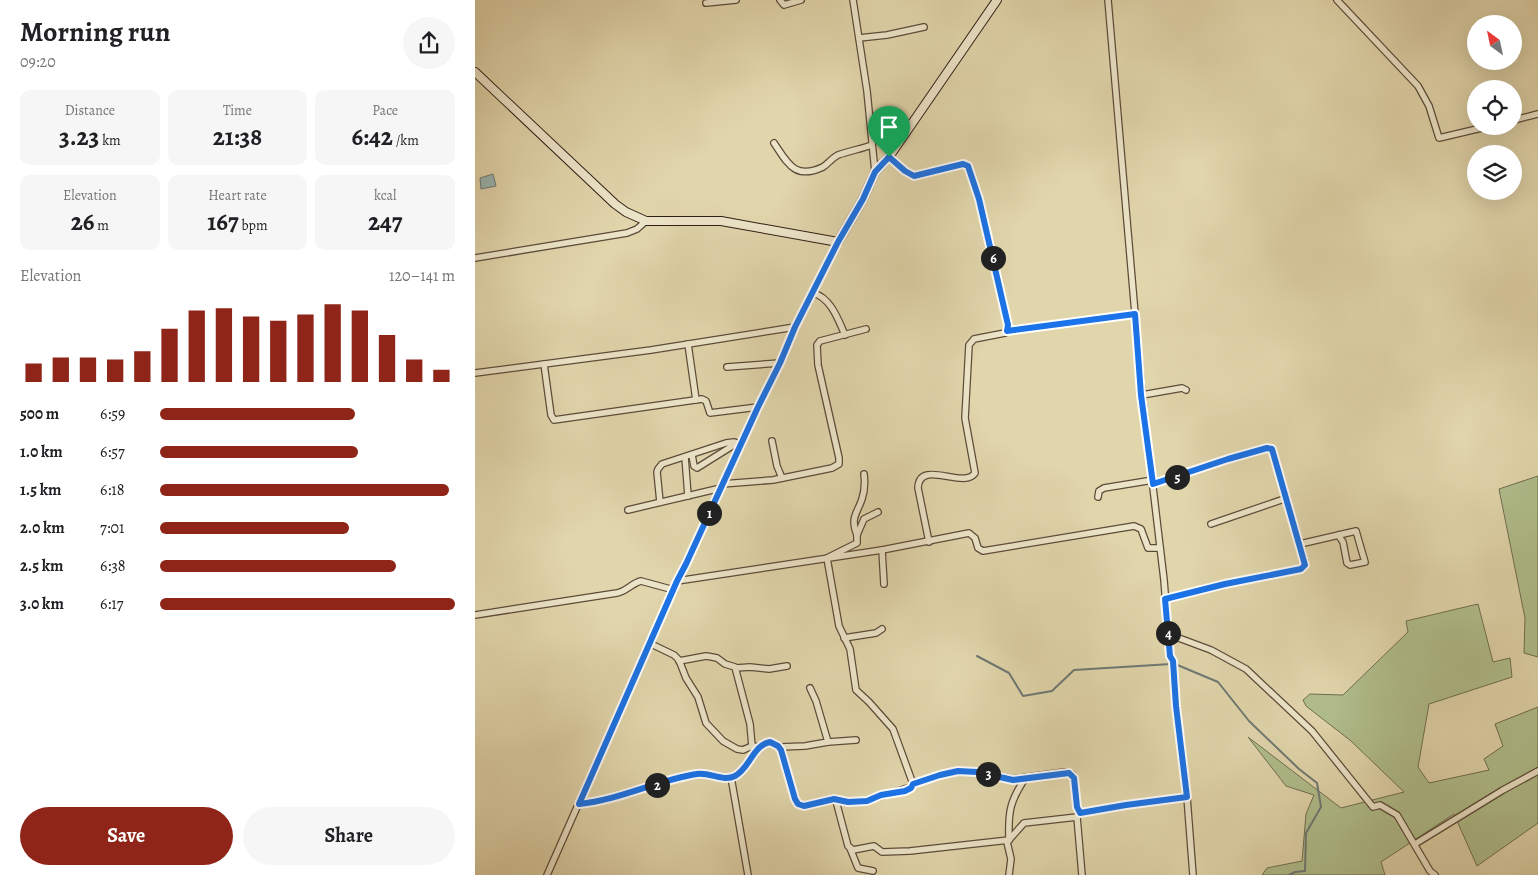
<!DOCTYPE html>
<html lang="en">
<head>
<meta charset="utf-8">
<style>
  body { margin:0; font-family:Alegreya,serif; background:#f6f6f6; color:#202124; height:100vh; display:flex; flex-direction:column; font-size:19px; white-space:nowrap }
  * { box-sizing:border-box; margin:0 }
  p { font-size:16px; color:#757577 }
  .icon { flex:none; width:28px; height:28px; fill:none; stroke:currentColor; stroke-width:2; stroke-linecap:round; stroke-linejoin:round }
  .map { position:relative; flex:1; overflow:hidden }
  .sheet { display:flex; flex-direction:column; background:#fff; width:475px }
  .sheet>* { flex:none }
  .needle { width:32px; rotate:327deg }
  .buttons { position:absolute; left:992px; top:15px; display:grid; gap:10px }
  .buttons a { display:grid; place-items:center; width:55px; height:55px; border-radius:50%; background:#fff; box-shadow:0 5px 20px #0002; font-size:25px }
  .pin { position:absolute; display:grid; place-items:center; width:42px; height:42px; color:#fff; margin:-51px -21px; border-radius:50% 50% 50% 0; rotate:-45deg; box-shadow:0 0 5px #0007 }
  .pin .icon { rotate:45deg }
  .km { position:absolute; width:25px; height:25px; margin:-12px; border-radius:50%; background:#222; color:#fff; font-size:14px; line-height:25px; text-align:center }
  .round { display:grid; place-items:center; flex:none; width:52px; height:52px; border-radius:26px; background:#f6f6f6 }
  .summary { display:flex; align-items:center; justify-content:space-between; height:85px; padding:0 20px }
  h1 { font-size:28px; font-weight:600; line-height:38px }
  .figures { display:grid; grid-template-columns:repeat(3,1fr); gap:8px; height:85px; padding:5px 20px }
  .figures div { display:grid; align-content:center; border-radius:10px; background:#f6f6f6; text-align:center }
  .figures b { font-size:25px; font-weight:600 }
  .figures small { font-size:14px; font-weight:400 }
  .figures p { font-size:14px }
  .chart { height:140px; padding:10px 20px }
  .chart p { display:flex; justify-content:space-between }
  .chart svg { width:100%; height:90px; margin-top:5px; stroke:#8f2418; stroke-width:6 }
  .primary-button { display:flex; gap:10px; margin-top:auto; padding:10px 20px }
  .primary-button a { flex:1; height:58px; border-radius:30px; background:#8f2418; color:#fff; font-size:20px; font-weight:600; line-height:58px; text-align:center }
  .primary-button a+a { background:#f6f6f6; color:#202124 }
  ul { padding:0 20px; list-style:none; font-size:16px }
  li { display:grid; grid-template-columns:80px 60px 1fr; align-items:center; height:38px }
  li i { height:12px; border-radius:6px; background:#8f2418 }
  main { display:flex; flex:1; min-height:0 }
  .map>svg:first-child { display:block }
  .green { fill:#b0be8c; stroke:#706e50 }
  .water { fill:#98b6b3; stroke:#6e7974 }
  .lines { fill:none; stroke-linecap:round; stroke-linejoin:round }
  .stream { stroke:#6e7974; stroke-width:2 }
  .street-casing { stroke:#5c4c3a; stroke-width:8 }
  .secondary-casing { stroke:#2f1e15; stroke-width:10 }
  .street { stroke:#ece4c8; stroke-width:5.5 }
  .secondary { stroke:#ece4c8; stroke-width:8 }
  .route-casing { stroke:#fff; stroke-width:10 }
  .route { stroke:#1a73e8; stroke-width:6 }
</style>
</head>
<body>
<main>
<section class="sheet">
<div class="summary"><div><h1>Morning run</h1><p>09:20</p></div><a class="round"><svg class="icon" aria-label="share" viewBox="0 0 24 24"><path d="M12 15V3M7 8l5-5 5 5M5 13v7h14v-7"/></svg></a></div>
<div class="figures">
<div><p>Distance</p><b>3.23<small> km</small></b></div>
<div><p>Time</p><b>21:38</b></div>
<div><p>Pace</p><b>6:42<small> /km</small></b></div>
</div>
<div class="figures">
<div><p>Elevation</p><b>26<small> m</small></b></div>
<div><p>Heart rate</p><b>167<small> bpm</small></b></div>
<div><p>kcal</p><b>247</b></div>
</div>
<div class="chart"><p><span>Elevation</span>120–141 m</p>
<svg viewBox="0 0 160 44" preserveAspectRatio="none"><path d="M5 44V35M15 44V32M25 44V32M35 44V33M45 44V29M55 44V18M65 44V9M75 44V8M85 44V12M95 44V14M105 44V11M115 44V6M125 44V9M135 44V21M145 44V33M155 44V38"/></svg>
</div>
<ul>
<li><b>500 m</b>6:59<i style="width:66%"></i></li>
<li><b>1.0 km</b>6:57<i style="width:67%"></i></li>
<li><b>1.5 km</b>6:18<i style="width:98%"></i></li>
<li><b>2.0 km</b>7:01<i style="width:64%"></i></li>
<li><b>2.5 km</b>6:38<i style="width:80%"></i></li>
<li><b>3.0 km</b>6:17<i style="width:100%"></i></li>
</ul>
<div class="primary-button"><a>Save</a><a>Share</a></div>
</section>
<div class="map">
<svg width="1063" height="875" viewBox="0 0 1063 875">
  <rect width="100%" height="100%" fill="#e1d5ab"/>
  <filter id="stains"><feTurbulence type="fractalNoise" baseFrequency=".004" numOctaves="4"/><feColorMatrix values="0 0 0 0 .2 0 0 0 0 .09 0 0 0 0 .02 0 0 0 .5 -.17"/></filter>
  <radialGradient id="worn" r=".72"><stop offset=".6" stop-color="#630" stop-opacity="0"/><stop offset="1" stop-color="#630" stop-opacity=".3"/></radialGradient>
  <g class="green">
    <path d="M1063 476V657L1049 653 1050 618 1024 489Z"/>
    <path d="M1003 604 1018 662 1035 658 1037 677 954 704 943 767 954 783 1014 770 1009 759 1028 746 1020 724 1063 707V823L1002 866 979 814 906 862 910 875H787L792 868 827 861 831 814 839 795 811 786 773 737 866 808 929 792 876 741 831 706 828 700 835 694 868 695 933 632 931 621Z"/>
  </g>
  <path class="water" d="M18 174 21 186 6 189 5 178Z"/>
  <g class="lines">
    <g class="stream">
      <path d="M502 656 534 673 548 696 577 691 599 670 696 664"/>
      <path d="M700 664 743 682 774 721 824 769 842 783 846 807 831 833 830 871 820 872 814 875"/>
    </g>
    <g class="street-casing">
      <g id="street">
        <path d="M305 0 309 5 326 0"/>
        <path d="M378 0 392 91 400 172"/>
        <path d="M633 0 667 395 689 580 695 656 698 661 701 706 712 797 718 875"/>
        <path d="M862 0 943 86 954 106 964 138 1015 126"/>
        <path d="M231 3 261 0"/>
        <path d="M384 38 412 35 449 27"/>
        <path d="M1039 120 1063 114"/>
        <path d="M299 143C313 164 320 180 348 167 353 164 357 158 363 155 374 151 386 149 397 145"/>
        <path d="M414 157 430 171 439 176 488 164 493 166 504 199 533 325V329L530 333 499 339 494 345 490 418 500 473C489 490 444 458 443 488L454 542"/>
        <path d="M0 258 152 233 162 229 171 221"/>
        <path d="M338 293C356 298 363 319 370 335"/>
        <path d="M532 331 660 314"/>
        <path d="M213 344 221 400"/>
        <path d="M69 364 76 415 79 420 227 399 231 401 235 413 283 407"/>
        <path d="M252 367 305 363"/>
        <path d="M0 373 176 350 320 327"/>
        <path d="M667 395 707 388 711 390"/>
        <path d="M297 441 302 466 307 478"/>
        <path d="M217 455 219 466 222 468 262 443"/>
        <path d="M210 457 213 496"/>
        <path d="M247 484 298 480 357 468 364 464V458L343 365 342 345 345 341 391 329"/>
        <path d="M678 484 753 459 792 448 797 449 830 562 829 567 826 569 750 584 690 599"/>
        <path d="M623 497 624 491 629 488 678 480"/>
        <path d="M185 502 182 472 183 469 187 464 251 443 259 442 266 445"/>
        <path d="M153 510 246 488"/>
        <path d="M403 512 389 519 382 535V543L352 558 364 626 375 649 381 690 394 702 418 729 438 784"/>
        <path d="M736 524 812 498"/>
        <path d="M382 535C375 517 382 514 387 499 390 490 390 482 389 474"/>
        <path d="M825 544 881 531 890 562 875 565 872 563 868 542 863 535"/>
        <path d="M407 550 409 584"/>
        <path d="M202 581 407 550 494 533 500 538 503 548 508 551 659 526 666 529 673 548H685"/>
        <path d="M0 615 142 593C152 591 157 583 166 581L199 590"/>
        <path d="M693 634 736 650 771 669 837 731 898 807 905 805 922 815 955 871 960 875"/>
        <path d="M369 638 401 633 407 629"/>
        <path d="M174 643 199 655 204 660 211 678 223 697 231 723 248 741 262 749 268 750 277 746 284 747"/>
        <path d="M204 661 231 656 237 657 242 658 250 664 260 667 275 724 277 746"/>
        <path d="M261 668 275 667 294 669 312 666"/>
        <path d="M353 742 381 740"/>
        <path d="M305 747 330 746 353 742 341 701 335 688"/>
        <path d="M256 777 273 875"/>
        <path d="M361 801 373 846 378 850 399 846 407 852 435 851 534 840"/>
        <path d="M104 804C145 800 182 780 222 774 235 772 248 782 260 776 275 768 278 745 295 742L302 745 306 749 320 799 323 804 329 806 359 799 373 802H387L436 787 438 784 465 775 483 771H502L538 779 590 772 597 774 599 778 602 807 605 813 602 817 607 875"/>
        <path d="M605 813 651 805 712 797"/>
        <path d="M533 841 549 823 602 817"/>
        <path d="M940 844 1028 790 1063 771"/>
        <path d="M375 848 383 868 398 871"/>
        <path d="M72 875 202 581 211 564 283 407 305 363 320 327 363 242"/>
        <path d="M534 875 536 859 532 842 534 840C533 811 535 801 551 777"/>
      </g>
    </g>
    <g class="secondary-casing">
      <path id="secondary" d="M0 72 140 204 151 212 171 221H246L363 242 388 199 400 172 414 157 522 0"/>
    </g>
    <use href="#street" class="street"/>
    <use href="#secondary" class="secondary"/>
  </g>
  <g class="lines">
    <g class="route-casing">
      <path id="route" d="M414 157 430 171 439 176 488 164 493 166 504 199 533 325 532 331 660 314 666 395 678 484 753 459 792 448 797 449 830 565 826 569 750 584 690 599 695 656 698 661 701 706 712 797 651 805 605 813 602 807 599 778 594 773 538 780 502 772 483 771 465 775 438 784 436 788 430 791 406 795 392 801 373 802 359 799 329 806 323 804 320 799 306 750 303 746 295 742C278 745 275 768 260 776 248 782 235 772 222 774 182 780 145 800 104 804L202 581 211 564 283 407 305 363 320 327 363 242 388 199 400 172Z"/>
    </g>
    <use href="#route" class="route"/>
  </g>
  <rect width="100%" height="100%" filter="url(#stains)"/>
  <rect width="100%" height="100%" fill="url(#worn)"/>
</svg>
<div class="buttons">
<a><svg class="needle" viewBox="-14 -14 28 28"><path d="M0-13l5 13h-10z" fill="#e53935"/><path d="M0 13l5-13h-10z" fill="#757577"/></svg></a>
<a><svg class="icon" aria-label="locate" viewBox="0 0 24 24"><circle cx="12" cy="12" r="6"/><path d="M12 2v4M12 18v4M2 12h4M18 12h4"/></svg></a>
<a><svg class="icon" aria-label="layers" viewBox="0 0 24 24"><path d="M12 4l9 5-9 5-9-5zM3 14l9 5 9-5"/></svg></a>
</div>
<div class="pin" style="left:414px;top:157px;background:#1e9e55"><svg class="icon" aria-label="arrive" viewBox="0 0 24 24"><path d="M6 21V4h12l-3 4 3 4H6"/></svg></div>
<b class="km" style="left:234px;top:513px">1</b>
<b class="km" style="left:182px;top:785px">2</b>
<b class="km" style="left:513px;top:774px">3</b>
<b class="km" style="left:693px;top:633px">4</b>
<b class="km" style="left:702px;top:477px">5</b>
<b class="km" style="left:518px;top:258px">6</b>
</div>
</main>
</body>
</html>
